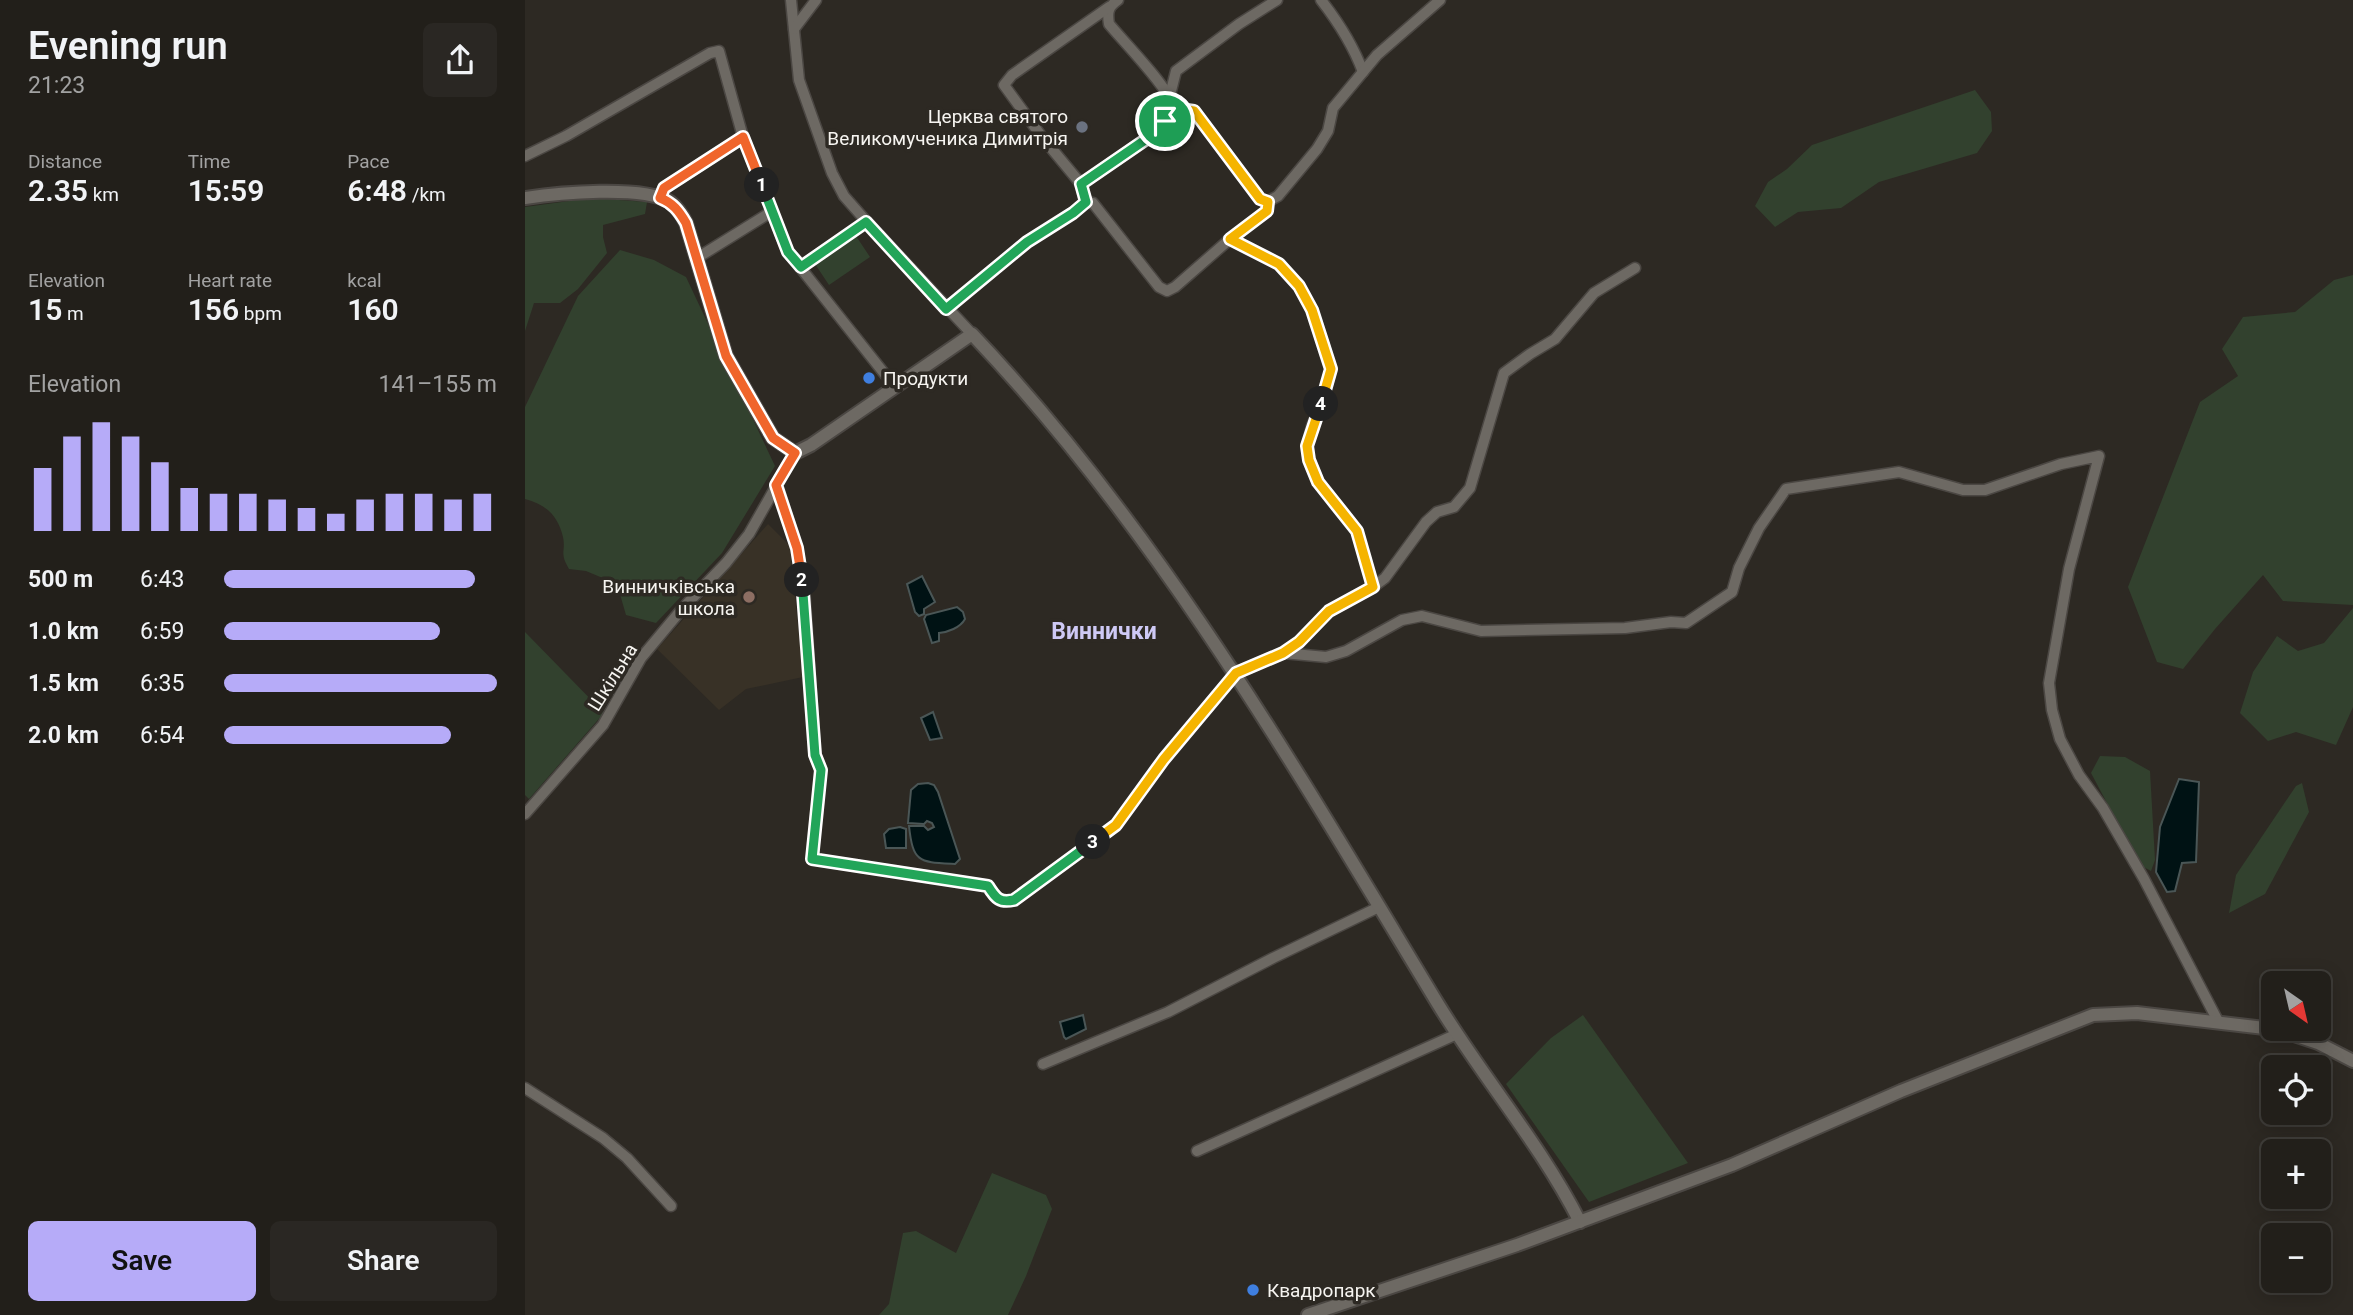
<!DOCTYPE html>
<html lang="en">
<head>
<meta charset="utf-8">
<style>
  body { margin:0; font-family:Roboto,sans-serif; background:#2a2723; color:#f1f3f6; height:100vh; display:flex; flex-direction:column; font-size:26px; white-space:nowrap }
  * { box-sizing:border-box; margin:0 }
  p { font-size:23px; color:#a2a2a2 }
  .icon { flex:none; width:38px; height:38px; fill:none; stroke:currentColor; stroke-width:2; stroke-linecap:round; stroke-linejoin:round }
  .map { position:relative; flex:1; overflow:hidden }
  .panel { display:flex; flex-direction:column; background:#221f1a; width:525px }
  .panel>* { flex:none }
  .needle { width:46px; rotate:146deg }
  .buttons { position:absolute; left:1736px; top:971px; display:grid; gap:14px }
  .buttons a { display:grid; place-items:center; width:70px; height:70px; border-radius:10px; background:#221f1a; box-shadow:0 4px 18px #0003,0 0 0 2px #3f3d39; font-size:35px }
  .pin { position:absolute; display:grid; place-items:center; width:60px; height:60px; color:#fff; margin:-30px; border:4px solid #fff; border-radius:50%; box-shadow:0 2px 7px #0007 }
  .km { position:absolute; width:35px; height:35px; margin:-18px; border-radius:50%; background:#222; color:#fff; font-size:19px; line-height:35px; text-align:center }
  .round { display:grid; place-items:center; flex:none; width:74px; height:74px; border-radius:10px; background:#2a2723 }
  .summary { display:flex; align-items:center; justify-content:space-between; height:119px; padding:0 28px }
  h1 { font-size:38px; font-weight:600; line-height:52px }
  .stats { display:grid; grid-template-columns:repeat(3,1fr); gap:10px; height:119px; padding:7px 28px }
  .stats div { display:grid; align-content:center }
  .stats b { font-size:30px; font-weight:600 }
  .stats small { font-size:19px; font-weight:400 }
  .stats p { font-size:19px }
  .chart { height:196px; padding:14px 28px }
  .chart p { display:flex; justify-content:space-between }
  .chart svg { width:100%; height:126px; margin-top:7px; stroke:#b6abf8; stroke-width:6 }
  .button { display:flex; gap:14px; margin-top:auto; padding:14px 28px }
  .button a { flex:1; height:80px; border-radius:10px; background:#b6abf8; color:#111; font-size:28px; font-weight:600; line-height:80px; text-align:center }
  .button a+a { background:#2a2723; color:#f1f3f6 }
  ul { padding:0 28px; list-style:none; font-size:23px }
  li { display:grid; grid-template-columns:112px 84px 1fr; align-items:center; height:52px }
  li i { height:18px; border-radius:9px; background:#b6abf8 }
  main { display:flex; flex:1; min-height:0 }
  .map>svg:first-child { display:block }
  .built { fill:#383126 }
  .green { fill:#32412e }
  .water { fill:#001214; stroke:#4a5656; stroke-width:2 }
  .lines { fill:none; stroke-linecap:round; stroke-linejoin:round }
  .minor-casing { stroke:#4b4743; stroke-width:13 }
  .tertiary-casing { stroke:#4b4743; stroke-width:16 }
  .minor { stroke:#6d6963; stroke-width:10 }
  .tertiary { stroke:#6d6963; stroke-width:12 }
  .split-1-casing { stroke:#fff; stroke-width:14 }
  .split-2-casing { stroke:#fff; stroke-width:14 }
  .split-3-casing { stroke:#fff; stroke-width:14 }
  .split-4-casing { stroke:#fff; stroke-width:14 }
  .split-5-casing { stroke:#fff; stroke-width:14 }
  .split-1 { stroke:#22a559; stroke-width:9 }
  .split-2 { stroke:#f0652b; stroke-width:9 }
  .split-3 { stroke:#22a559; stroke-width:9 }
  .split-4 { stroke:#f5b400; stroke-width:9 }
  .split-5 { stroke:#f5b400; stroke-width:9 }
  .worship-dot { fill:#6b7280; stroke:#2d2923; stroke-width:2.5 }
  .shop-dot { fill:#3f7fe0; stroke:#2d2923; stroke-width:2.5 }
  .education-dot { fill:#8d6e63; stroke:#2d2923; stroke-width:2.5 }
  .labels { text-anchor:middle; stroke-width:7; stroke-linejoin:round; paint-order:stroke }
  .poi-label { font-size:19px; fill:#f6f4f0; stroke:#2d2923; text-anchor:end }
  .street-label { font-size:19px; fill:#f6f4f0; stroke:#2d2923 }
  .quarter-label { font-size:23px; font-weight:bold; fill:#cec9f5; stroke:#2d2923 }
</style>
</head>
<body>
<main>
<section class="panel">
<div class="summary"><div><h1>Evening run</h1><p>21:23</p></div><a class="round"><svg class="icon" aria-label="share" viewBox="0 0 24 24"><path d="M12 15V3M7 8l5-5 5 5M5 13v7h14v-7"/></svg></a></div>
<div class="stats">
<div><p>Distance</p><b>2.35<small> km</small></b></div>
<div><p>Time</p><b>15:59</b></div>
<div><p>Pace</p><b>6:48<small> /km</small></b></div>
</div>
<div class="stats">
<div><p>Elevation</p><b>15<small> m</small></b></div>
<div><p>Heart rate</p><b>156<small> bpm</small></b></div>
<div><p>kcal</p><b>160</b></div>
</div>
<div class="chart"><p><span>Elevation</span>141–155 m</p>
<svg viewBox="0 0 160 44" preserveAspectRatio="none"><path d="M5 44V22M15 44V11M25 44V6M35 44V11M45 44V20M55 44V29M65 44V31M75 44V31M85 44V33M95 44V36M105 44V38M115 44V33M125 44V31M135 44V31M145 44V33M155 44V31"/></svg>
</div>
<ul>
<li><b>500 m</b>6:43<i style="width:92%"></i></li>
<li><b>1.0 km</b>6:59<i style="width:79%"></i></li>
<li><b>1.5 km</b>6:35<i style="width:100%"></i></li>
<li><b>2.0 km</b>6:54<i style="width:83%"></i></li>
</ul>
<div class="button"><a>Save</a><a>Share</a></div>
</section>
<div class="map">
<svg width="1828" height="1315" viewBox="0 0 1828 1315">
  <rect width="100%" height="100%" fill="#2d2923"/>
  <path class="built" d="M243 524 265 546 278 677 221 689 194 710 132 649Z"/>
  <g class="green">
    <path d="M1450 90 1466 112 1467 131 1452 153 1354 182 1316 208 1273 212 1250 227 1230 206 1243 182 1262 169 1287 145Z"/>
    <path d="M66 198 122 202 120 214 78 225V237L82 253 53 289 35 303H9L0 331V207Z"/>
    <path d="M331 236 345 257 304 285 290 264Z"/>
    <path d="M95 250 129 260 161 277 250 466 197 553 131 623 101 615 92 584 61 571 44 569C34 552 41 553 38 537 33 515 20 504 0 499V407L53 296Z"/>
    <path d="M1828 275V605L1758 601 1738 575 1690 629 1658 669 1632 662 1603 587 1675 402 1713 376 1697 349 1718 317 1770 312 1809 280Z"/>
    <path d="M1828 608V707L1811 745 1771 732 1743 741 1715 713 1728 672 1752 636 1773 651 1799 643Z"/>
    <path d="M0 632 79 713 4 799 0 795Z"/>
    <path d="M1575 756 1600 757 1625 771 1630 860 1626 871 1615 865 1566 773Z"/>
    <path d="M1777 783 1784 812 1740 894 1704 913 1711 875 1771 786Z"/>
    <path d="M1058 1015 1163 1163 1064 1202 981 1084 1026 1038Z"/>
    <path d="M467 1173 521 1195 527 1209 501 1276 483 1315H354L364 1304 378 1233 391 1231 431 1253Z"/>
  </g>
  <g class="water">
    <path d="M397 576 410 602 399 609V614L394 616 390 612 382 584Z"/>
    <path d="M432 607 438 612 440 619C435 628 423 632 414 633V641L407 643 399 619 401 615Z"/>
    <path d="M408 712 417 738 405 740 396 718Z"/>
    <path d="M1654 779 1674 782 1671 862 1657 863 1650 891 1642 892 1631 872 1635 827Z"/>
    <path d="M403 783 409 785 413 792 435 859 430 864C394 862 388 863 384 826H399L403 830 409 827 407 823 402 821 399 824 383 823 386 790 393 784Z"/>
    <path d="M375 827 381 829V848H361L359 834 364 829Z"/>
    <path d="M558 1015 561 1029 541 1039 539 1037 535 1022Z"/>
  </g>
  <g class="lines">
    <g class="minor-casing">
      <g id="minor">
        <path d="M266 0 274 80 307 173 319 196 341 221 447 334"/>
        <path d="M593 0C583 7 582 12 584 24 598 41 641 85 646 102 648 108 645 113 643 118"/>
        <path d="M796 0C814 23 828 45 838 72"/>
        <path d="M269 29 291 0"/>
        <path d="M644 99 651 71 714 24 752 0"/>
        <path d="M0 156 41 136 185 53 194 51 218 137 263 252 370 387"/>
        <path d="M556 184 517 137 479 85 487 75 584 7"/>
        <path d="M135 198 140 188 218 137"/>
        <path d="M560 202 568 203 634 287 642 291 650 287 705 239 742 211V202L753 196 792 149 803 131 808 108 852 55 915 0"/>
        <path d="M705 239 754 264 774 286 787 310 806 369 798 400 787 426 782 446 784 460 793 482 832 531 848 587"/>
        <path d="M172 258 246 212"/>
        <path d="M276 267 341 221"/>
        <path d="M421 309 502 242 548 213 560 202 556 184 623 138 655 109 669 111 735 199 742 202"/>
        <path d="M252 485 272 548 279 588 290 755 296 770 287 859 463 886C471 899 475 902 489 900L591 825 639 759 711 673 758 653 801 657 821 651 877 620 897 616 956 631 1100 628 1146 622 1161 623 1207 592 1214 568 1234 528 1261 489 1374 472 1438 490H1460L1536 464 1574 456 1544 569 1524 683 1527 710 1535 739 1554 775 1578 808 1619 879 1694 1023"/>
        <path d="M758 653 774 642 804 611 848 587 860 578 901 522 912 512 929 507 945 488 979 373 1005 354 1030 339 1069 293 1110 268"/>
        <path d="M0 814 78 725 116 658 157 609 201 563 224 534 270 453"/>
        <path d="M518 1064 643 1012 748 958 854 907"/>
        <path d="M0 1088 78 1138 102 1158 146 1206"/>
        <path d="M672 1151 932 1034"/>
      </g>
    </g>
    <g class="tertiary-casing">
      <g id="tertiary">
        <path d="M0 198C32 193 118 185 145 202 152 207 157 215 161 223L201 356 248 438 270 453 286 445 447 334C635 532 772 771 913 1004 958 1078 1016 1145 1055 1222"/>
        <path d="M1751 1029 1793 1043 1828 1061"/>
        <path d="M783 1315 992 1245 1207 1165 1376 1091 1568 1015 1612 1013 1748 1029"/>
      </g>
    </g>
    <use href="#minor" class="minor"/>
    <use href="#tertiary" class="tertiary"/>
  </g>
  <g class="lines">
    <g class="split-1-casing">
      <path id="split-1" d="M237 185 263 252 276 267 341 222 421 309 502 242 548 213 561 202 556 184 623 138 640 121"/>
    </g>
    <g class="split-2-casing">
      <path id="split-2" d="M237 185 218 137 139 188 135 198C148 203 154 211 161 223L201 356 248 438 270 453 251 485 272 548 277 580"/>
    </g>
    <g class="split-3-casing">
      <path id="split-3" d="M277 580 290 755 296 770 287 859 463 886C471 899 475 903 489 900L568 842"/>
    </g>
    <g class="split-4-casing">
      <path id="split-4" d="M568 842 591 825 639 759 711 673 758 653 774 642 804 611 848 587 832 531 793 482 784 460 782 446 796 404"/>
    </g>
    <g class="split-5-casing">
      <path id="split-5" d="M640 121 655 109 669 111 735 199 743 202 742 211 705 239 754 264 774 286 787 310 806 369 796 404"/>
    </g>
    <use href="#split-1" class="split-1"/>
    <use href="#split-2" class="split-2"/>
    <use href="#split-3" class="split-3"/>
    <use href="#split-4" class="split-4"/>
    <use href="#split-5" class="split-5"/>
  </g>
  <circle class="worship-dot" cx="557" cy="127" r="7"/>
  <g class="shop-dot">
    <circle cx="344" cy="378" r="7"/>
    <circle cx="728" cy="1290" r="7"/>
  </g>
  <circle class="education-dot" cx="224" cy="597" r="7"/>
  <g class="labels">
    <g class="poi-label">
      <text x="543" y="123">Церква святого<tspan x="543" dy="22">Великомученика Димитрія</tspan></text>
      <text x="358" y="385" text-anchor="start">Продукти</text>
      <text x="210" y="593">Винничківська<tspan x="210" dy="22">школа</tspan></text>
      <text x="742" y="1297" text-anchor="start">Квадропарк</text>
    </g>
    <g class="street-label">
      <text transform="translate(87 677) rotate(-58)" y="7">Шкільна</text>
    </g>
    <g class="quarter-label">
      <text x="579" y="639">Виннички</text>
    </g>
  </g>
</svg>
<div class="buttons">
<a><svg class="needle" viewBox="-14 -14 28 28"><path d="M0-13l5 13h-10z" fill="#e53935"/><path d="M0 13l5-13h-10z" fill="#a2a2a2"/></svg></a>
<a><svg class="icon" aria-label="locate" viewBox="0 0 24 24"><circle cx="12" cy="12" r="6"/><path d="M12 2v4M12 18v4M2 12h4M18 12h4"/></svg></a>
<a>+</a>
<a>−</a>
</div>
<div class="pin" style="left:640px;top:121px;background:#1e9e55"><svg class="icon" aria-label="arrive" viewBox="0 0 24 24"><path d="M6 21V4h12l-3 4 3 4H6"/></svg></div>
<b class="km" style="left:237px;top:185px">1</b>
<b class="km" style="left:277px;top:580px">2</b>
<b class="km" style="left:568px;top:842px">3</b>
<b class="km" style="left:796px;top:404px">4</b>
</div>
</main>
</body>
</html>
